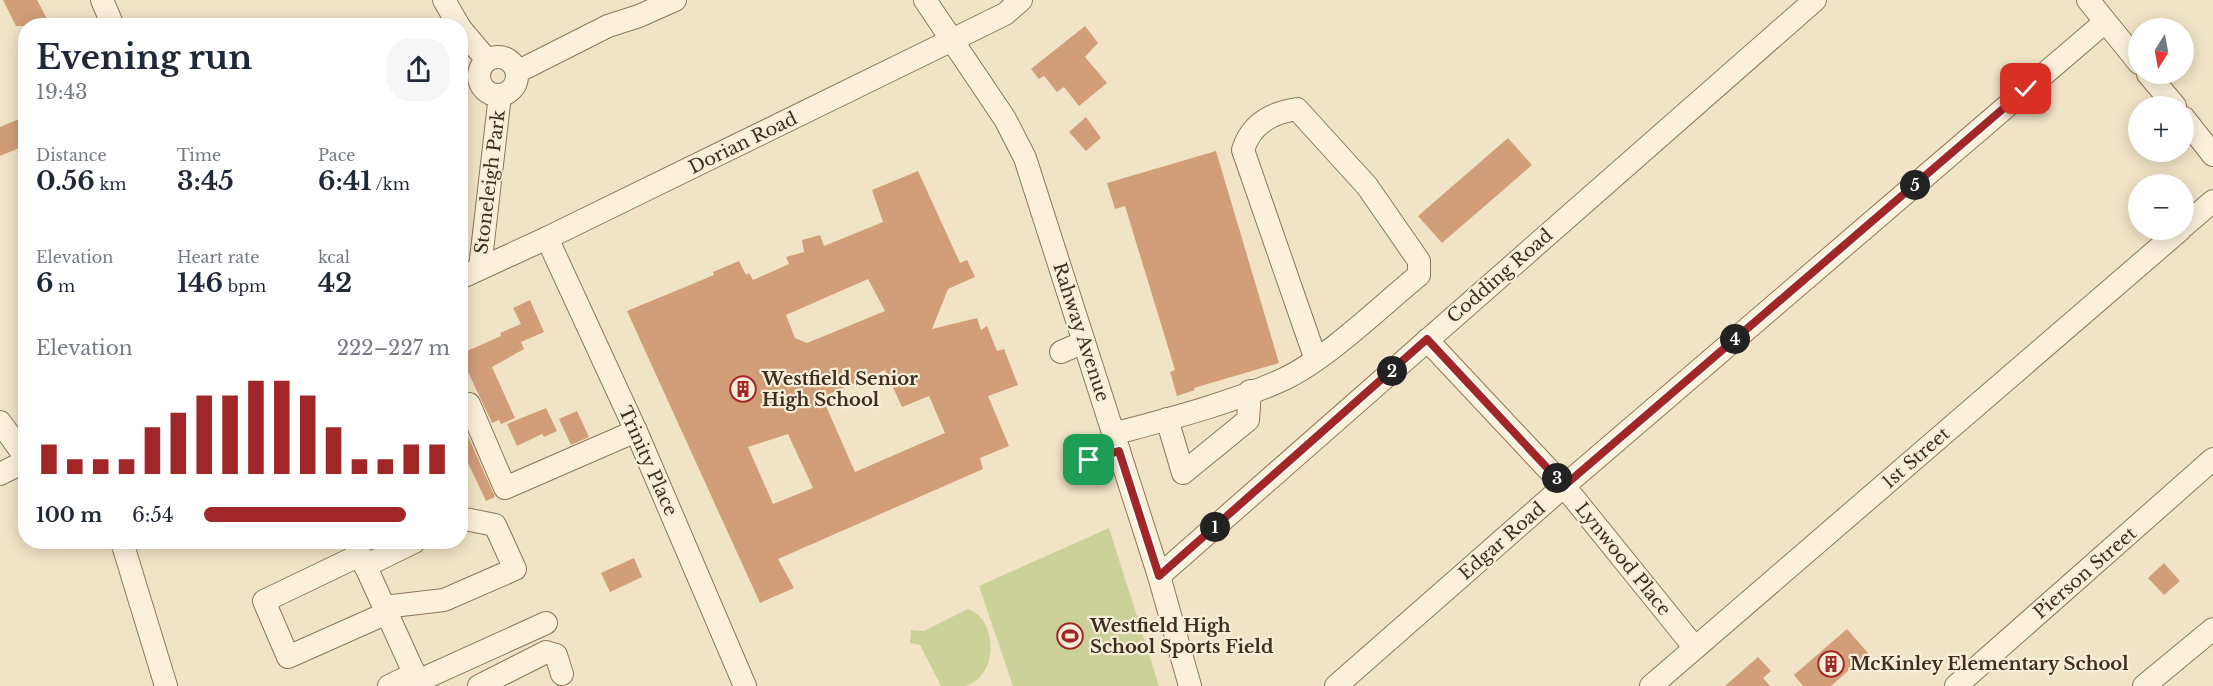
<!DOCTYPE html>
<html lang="en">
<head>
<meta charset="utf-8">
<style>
  body { margin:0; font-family:"Libre Baskerville",serif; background:#f6f6f7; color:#1f2937; height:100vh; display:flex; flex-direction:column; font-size:22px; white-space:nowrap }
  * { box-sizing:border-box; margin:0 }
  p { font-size:20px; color:#747a83 }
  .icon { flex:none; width:33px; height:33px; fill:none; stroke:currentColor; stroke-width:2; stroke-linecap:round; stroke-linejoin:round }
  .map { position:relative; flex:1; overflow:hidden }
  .panel { position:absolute; left:18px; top:18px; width:450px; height:531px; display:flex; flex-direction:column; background:#fff; border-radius:24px; box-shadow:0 3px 15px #0003 }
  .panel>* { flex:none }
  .needle { width:39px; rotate:191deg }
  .tools { position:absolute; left:2128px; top:18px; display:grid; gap:12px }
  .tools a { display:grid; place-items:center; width:66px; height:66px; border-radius:50%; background:#fff; box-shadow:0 3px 15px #0003; font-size:30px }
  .pin { position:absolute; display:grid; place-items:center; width:51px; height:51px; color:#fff; margin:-26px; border-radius:12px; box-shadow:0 3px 9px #0006 }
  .km { position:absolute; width:30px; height:30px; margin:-15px; border-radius:50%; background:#222; color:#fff; font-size:16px; line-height:30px; text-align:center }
  .round { display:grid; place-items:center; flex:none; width:63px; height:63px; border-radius:24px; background:#f6f6f7 }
  .overview { display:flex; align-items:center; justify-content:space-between; height:102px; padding:0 18px }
  h1 { font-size:33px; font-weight:800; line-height:45px }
  .metrics { display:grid; grid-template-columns:repeat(3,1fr); gap:9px; height:102px; padding:6px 18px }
  .metrics div { display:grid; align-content:center }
  .metrics b { font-size:26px; font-weight:800 }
  .metrics small { font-size:16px; font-weight:400 }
  .metrics p { font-size:16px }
  .chart { height:168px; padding:12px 18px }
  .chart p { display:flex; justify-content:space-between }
  .chart svg { width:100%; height:108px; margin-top:6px; stroke:#a12627; stroke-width:6 }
  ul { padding:0 18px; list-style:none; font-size:20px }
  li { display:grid; grid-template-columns:96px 72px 1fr; align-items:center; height:45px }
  li i { height:15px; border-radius:8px; background:#a12627 }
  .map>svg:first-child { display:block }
  .green { fill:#cad199 }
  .building { fill:#d29e7a; fill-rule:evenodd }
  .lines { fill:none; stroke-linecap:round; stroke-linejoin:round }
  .minor-casing { stroke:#8e765a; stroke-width:24 }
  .minor { stroke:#fbf1db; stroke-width:22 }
  .route-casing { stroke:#fff; stroke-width:12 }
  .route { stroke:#a12627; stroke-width:8 }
  .labels { text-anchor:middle; stroke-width:4.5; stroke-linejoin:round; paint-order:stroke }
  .street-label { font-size:18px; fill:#3e2e1f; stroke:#f8eed7 }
  .poi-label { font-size:18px; font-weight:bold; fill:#3e2e1f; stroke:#f8eed7; text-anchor:start }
</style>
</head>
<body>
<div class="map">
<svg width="2213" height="686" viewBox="0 0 2213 686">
  <rect width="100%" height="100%" fill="#f1e4c6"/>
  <g class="green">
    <path d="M1109 528 1159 686H1013L979 586Z"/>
    <path d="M968 609C999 620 998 678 965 686 958 686 948 686 941 686L920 645 910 643 911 630 924 631Z"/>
  </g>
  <g class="building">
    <path d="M3 0H37L51 26H16Z"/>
    <path d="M1085 26 1098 43 1085 57 1107 83 1079 106 1064 87 1057 92 1044 76 1039 79 1031 69Z"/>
    <path d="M26 116V145L0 156V127Z"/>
    <path d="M1086 117 1101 138 1086 151 1069 132Z"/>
    <path d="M1508 138 1532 165 1442 243 1418 216Z"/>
    <path d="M1216 151 1279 363 1194 388 1195 390 1177 396 1170 372 1175 370 1125 206 1115 209 1107 183Z"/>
    <path d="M918 171 960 263 967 260 975 277 948 289 932 329 977 318 981 330 987 326 997 351 1004 349 1018 385 988 396 1009 446 980 458 983 469 778 559 794 588 760 603 627 311 714 275 713 272 739 261 746 275 749 273 753 280 789 264 786 257 804 252 802 240 820 235 824 246 883 222 872 190ZM868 279 885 311 807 343 795 338 786 315ZM885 370 902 407 929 396 945 433 855 472 822 397ZM788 434 813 488 773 504 748 447Z"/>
    <path d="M530 300 544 332 521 342 524 349 492 367 515 418 501 424 499 420 492 423 467 370 460 374V354L501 336 500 333 521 324 513 308Z"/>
    <path d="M546 408 557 431 544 437 542 434 517 446 507 424Z"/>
    <path d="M577 411 589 437 571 445 559 419Z"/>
    <path d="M460 418 495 497 486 501 460 446Z"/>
    <path d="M634 558 642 577 610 592 601 573Z"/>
    <path d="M2164 563 2180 581 2164 595 2148 578Z"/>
    <path d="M1847 629 1868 653 1831 686H1803L1794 675Z"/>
    <path d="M1758 657 1771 671 1763 678 1770 686H1725Z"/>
  </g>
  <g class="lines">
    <g class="minor-casing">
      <g id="minor">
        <path d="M102 0 113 26"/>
        <path d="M444 0 459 26"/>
        <path d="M925 0 1005 119 1025 158 1159 576 1190 686"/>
        <path d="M2088 0 2139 63"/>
        <path d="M460 28 487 60"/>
        <circle cx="498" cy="76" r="19"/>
        <path d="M517 72 608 26 639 16 675 0"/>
        <path d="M2148 74 2175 106"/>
        <path d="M2184 118 2213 155"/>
        <path d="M2184 226 2213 201"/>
        <path d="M547 238 636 431 745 686"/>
        <path d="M480 268 500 95"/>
        <path d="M460 278 547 238 952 40 1005 14 1021 0"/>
        <path d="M1427 340 1564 486 1695 648"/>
        <path d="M1061 352 1084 342"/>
        <path d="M469 404 505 488 636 431"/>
        <path d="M1167 419 1183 473 1248 420 1250 391"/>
        <path d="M0 422 26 458"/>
        <path d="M1113 434C1169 419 1232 403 1284 379 1327 359 1381 306 1419 275V261L1367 186 1297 109C1271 113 1251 124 1243 150L1316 360"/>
        <path d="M1089 460 1119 451"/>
        <path d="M0 474 26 461"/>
        <path d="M122 542 166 686"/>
        <path d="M355 543 420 686"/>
        <path d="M360 555 264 601 288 657 387 613"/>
        <path d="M365 566 414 542"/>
        <path d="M1159 576 1815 0"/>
        <path d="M384 607 444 600 515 569 495 525 460 518"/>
        <path d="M418 681 546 623"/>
        <path d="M389 686 414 674"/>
        <path d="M479 686 546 652 556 655 562 674"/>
        <path d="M1336 686 1564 486 2105 22"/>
        <path d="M1651 686 2180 230"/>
        <path d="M1956 686 2213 459"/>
        <path d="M2144 686 2213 629"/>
      </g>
    </g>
    <use href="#minor" class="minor"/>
  </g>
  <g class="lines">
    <g class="route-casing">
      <path id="route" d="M1089 460 1119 451 1159 576 1427 339 1564 486 2026 89"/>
    </g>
    <use href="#route" class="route"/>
  </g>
  <defs>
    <g id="building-ring" transform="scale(1.35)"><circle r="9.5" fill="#f8eed7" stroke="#a12627" stroke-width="1.5"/><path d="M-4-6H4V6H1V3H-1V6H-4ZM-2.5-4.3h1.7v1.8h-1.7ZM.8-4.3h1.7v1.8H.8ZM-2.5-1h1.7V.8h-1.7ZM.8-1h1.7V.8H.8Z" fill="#a12627"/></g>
    <g id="stadium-ring" transform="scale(1.35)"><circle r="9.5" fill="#f8eed7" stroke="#a12627" stroke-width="1.5"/><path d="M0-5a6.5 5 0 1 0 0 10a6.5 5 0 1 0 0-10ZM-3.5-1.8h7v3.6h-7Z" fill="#a12627"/></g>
  </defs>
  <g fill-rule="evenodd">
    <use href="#building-ring" x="743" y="389"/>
    <use href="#stadium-ring" x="1070" y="636"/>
    <use href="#building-ring" x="1831" y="664"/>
  </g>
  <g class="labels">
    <g class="street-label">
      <text transform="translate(743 143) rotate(-26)" y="6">Dorian Road</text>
      <text transform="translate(490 182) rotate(-83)" y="6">Stoneleigh Park</text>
      <text transform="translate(1500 276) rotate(-41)" y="6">Codding Road</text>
      <text transform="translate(1081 332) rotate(72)" y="6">Rahway Avenue</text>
      <text transform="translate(1916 458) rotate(-41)" y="6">1st Street</text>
      <text transform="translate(648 461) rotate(66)" y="6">Trinity Place</text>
      <text transform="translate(1502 541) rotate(-41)" y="6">Edgar Road</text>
      <text transform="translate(1623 559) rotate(51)" y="6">Lynwood Place</text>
      <text transform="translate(2085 573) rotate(-41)" y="6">Pierson Street</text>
    </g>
    <g class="poi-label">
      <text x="762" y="385">Westfield Senior<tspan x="762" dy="21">High School</tspan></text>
      <text x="1090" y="632">Westfield High<tspan x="1090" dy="21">School Sports Field</tspan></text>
      <text x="1850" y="670">McKinley Elementary School</text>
    </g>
  </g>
</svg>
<div class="tools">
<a><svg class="needle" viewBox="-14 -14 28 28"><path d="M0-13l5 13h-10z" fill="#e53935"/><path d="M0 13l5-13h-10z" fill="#747a83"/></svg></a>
<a>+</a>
<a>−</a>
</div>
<div class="pin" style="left:1089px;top:460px;background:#1e9e55"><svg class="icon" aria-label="arrive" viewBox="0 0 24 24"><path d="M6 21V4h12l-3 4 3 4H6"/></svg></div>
<div class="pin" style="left:2026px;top:89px;background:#d93025"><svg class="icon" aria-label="check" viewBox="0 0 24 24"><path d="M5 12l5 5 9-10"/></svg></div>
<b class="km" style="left:1215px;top:527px">1</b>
<b class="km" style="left:1392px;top:371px">2</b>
<b class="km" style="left:1557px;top:478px">3</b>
<b class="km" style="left:1735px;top:339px">4</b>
<b class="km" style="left:1915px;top:185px">5</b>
<section class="panel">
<div class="overview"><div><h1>Evening run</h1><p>19:43</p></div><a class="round"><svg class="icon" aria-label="share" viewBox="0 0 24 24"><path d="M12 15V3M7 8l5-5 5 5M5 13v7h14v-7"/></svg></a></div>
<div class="metrics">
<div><p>Distance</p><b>0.56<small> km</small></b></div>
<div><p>Time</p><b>3:45</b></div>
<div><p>Pace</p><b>6:41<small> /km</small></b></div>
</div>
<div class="metrics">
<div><p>Elevation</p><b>6<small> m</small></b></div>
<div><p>Heart rate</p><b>146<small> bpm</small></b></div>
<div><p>kcal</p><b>42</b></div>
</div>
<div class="chart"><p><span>Elevation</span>222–227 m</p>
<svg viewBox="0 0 160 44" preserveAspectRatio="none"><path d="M5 44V32M15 44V38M25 44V38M35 44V38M45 44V25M55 44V19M65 44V12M75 44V12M85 44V6M95 44V6M105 44V12M115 44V25M125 44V38M135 44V38M145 44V32M155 44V32"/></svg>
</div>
<ul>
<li><b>100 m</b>6:54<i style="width:82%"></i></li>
</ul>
</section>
</div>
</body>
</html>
